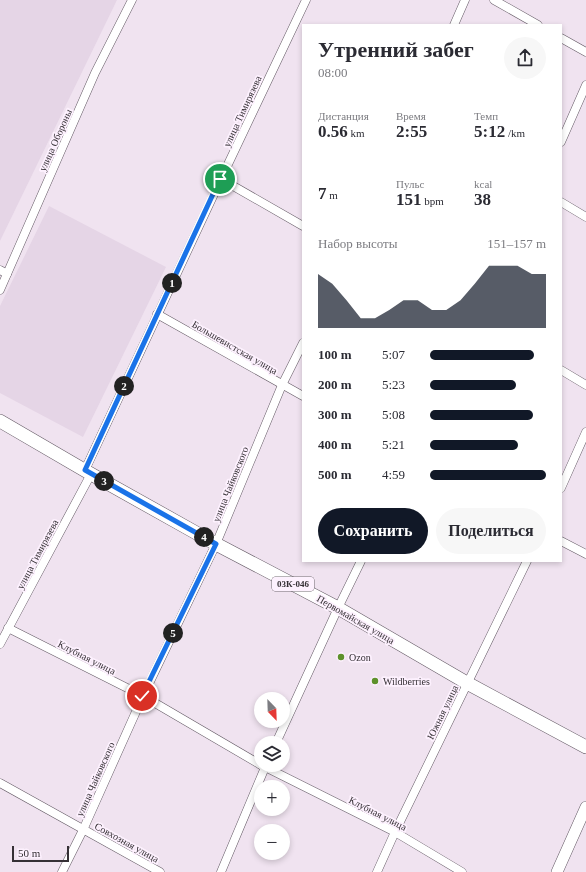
<!DOCTYPE html>
<html lang="ru">
<head>
<meta charset="utf-8">
<style>
  body { margin:0; font-family:Georgia,serif; background:#f7f7f7; color:#2b2b33; height:100vh; display:flex; flex-direction:column; font-size:15px; white-space:nowrap }
  * { box-sizing:border-box; margin:0 }
  p { font-size:13px; color:#7c7c81 }
  .icon { flex:none; width:22px; height:22px; fill:none; stroke:currentColor; stroke-width:2; stroke-linecap:round; stroke-linejoin:round }
  .map { position:relative; flex:1; overflow:hidden }
  .panel { position:absolute; left:302px; top:24px; width:260px; height:538px; display:flex; flex-direction:column; background:#fff; border-radius:0px; box-shadow:0 2px 6px #0003 }
  .panel>* { flex:none }
  .needle { width:26px; rotate:157deg }
  .controls { position:absolute; left:254px; top:692px; display:grid; gap:8px }
  .controls a { display:grid; place-items:center; width:36px; height:36px; border-radius:50%; background:#fff; box-shadow:0 2px 6px #0003; font-size:20px }
  .scale { position:absolute; left:12px; bottom:10px; width:57px; box-sizing:border-box; padding-left:4px; border:2px solid #353035; border-top:0; font-size:11px; line-height:14px; white-space:nowrap; color:#353035; -webkit-text-stroke:3px #fdf1fe; paint-order:stroke }
  .pin { position:absolute; display:grid; place-items:center; width:34px; height:34px; color:#fff; margin:-17px; border:2px solid #fff; border-radius:50%; box-shadow:0 1px 4px #0007 }
  .km { position:absolute; width:20px; height:20px; margin:-10px; border-radius:50%; background:#222; color:#fff; font-size:11px; line-height:20px; text-align:center }
  .round { display:grid; place-items:center; flex:none; width:42px; height:42px; border-radius:21px; background:#f7f7f7 }
  .overview { display:flex; align-items:center; justify-content:space-between; height:68px; padding:0 16px }
  h1 { font-size:22px; font-weight:800; line-height:30px }
  .stats { display:grid; grid-template-columns:repeat(3,1fr); gap:6px; height:68px; padding:4px 16px }
  .stats div { display:grid; align-content:center }
  .stats b { font-size:17px; font-weight:800 }
  .stats small { font-size:11px; font-weight:400 }
  .stats p { font-size:11px }
  .chart { height:112px; padding:8px 16px }
  .chart p { display:flex; justify-content:space-between }
  .chart svg { width:100%; height:72px; margin-top:4px; fill:#111827; opacity:.7 }
  .primary-button { display:flex; gap:8px; margin-top:auto; padding:8px 16px }
  .primary-button a { flex:1; height:46px; border-radius:24px; background:#111827; color:#fff; font-size:16px; font-weight:800; line-height:46px; text-align:center }
  .primary-button a+a { background:#f7f7f7; color:#2b2b33 }
  ul { padding:0 16px; list-style:none; font-size:13px }
  li { display:grid; grid-template-columns:64px 48px 1fr; align-items:center; height:30px }
  li i { height:10px; border-radius:5px; background:#111827 }
  .map>svg:first-child { display:block }
  .built { fill:#e5d5e6 }
  .lines { fill:none; stroke-linecap:round; stroke-linejoin:round }
  .minor-casing { stroke:#645a65; stroke-width:9 }
  .tertiary-casing { stroke:#645a65; stroke-width:12 }
  .primary-casing { stroke:#645a65; stroke-width:14 }
  .minor { stroke:#fff; stroke-width:8 }
  .tertiary { stroke:#fff; stroke-width:11 }
  .primary { stroke:#fff; stroke-width:13 }
  .route-casing { stroke:#fff; stroke-width:8 }
  .route { stroke:#1a73e8; stroke-width:5 }
  .poi-dot { fill:#5d912b; stroke:#fdf1fe; stroke-width:1.5 }
  .labels { text-anchor:middle; stroke-width:3.5; stroke-linejoin:round; paint-order:stroke }
  .shield { fill:#fdf1fe; stroke:#716a71; stroke-width:1 }
  .shield-label { font-size:9px; font-weight:bold; fill:#353035 }
  .street-label { font-size:10px; fill:#353035; stroke:#fdf1fe }
  .poi-label { font-size:10px; fill:#353035; stroke:#fdf1fe; text-anchor:start }
</style>
</head>
<body>
<div class="map">
<svg width="586" height="872" viewBox="0 0 586 872">
  <rect width="100%" height="100%" fill="#f0e3f0"/>
  <g class="built">
    <path d="M0 0H117L0 241Z"/>
    <path d="M49 206 166 267 83 437 0 393V306Z"/>
  </g>
  <g class="lines">
    <g class="minor-casing">
      <g id="minor">
        <path d="M494 0 538 25"/>
        <path d="M454 25 465 0"/>
        <path d="M561 38 586 52"/>
        <path d="M561 142 586 85"/>
        <path d="M221 179 303 226"/>
        <path d="M561 202 586 217"/>
        <path d="M0 270 7 274"/>
        <path d="M0 290 95 73 132 0"/>
        <path d="M157 314 303 396"/>
        <path d="M561 370 586 385"/>
        <path d="M85 470 221 179 306 0"/>
        <path d="M561 488 586 432"/>
        <path d="M561 541 586 554"/>
        <path d="M8 628 143 696 261 765"/>
        <path d="M0 644 91 474"/>
        <path d="M276 743 338 608 361 561"/>
        <path d="M261 765 395 832 462 872"/>
        <path d="M0 783 160 872"/>
        <path d="M62 872 83 830 143 696 216 544 282 385 303 343"/>
        <path d="M221 872 266 765"/>
        <path d="M377 872 395 832 527 561"/>
      </g>
    </g>
    <g class="tertiary-casing">
      <path id="tertiary" d="M557 872 586 807"/>
    </g>
    <g class="primary-casing">
      <path id="primary" d="M0 421 91 474 216 544 338 608 467 683 586 747"/>
    </g>
    <use href="#minor" class="minor"/>
    <use href="#tertiary" class="tertiary"/>
    <use href="#primary" class="primary"/>
  </g>
  <g class="lines">
    <g class="route-casing">
      <path id="route" d="M142 696 216 544 85 470 220 179"/>
    </g>
    <use href="#route" class="route"/>
  </g>
  <g class="poi-dot">
    <circle cx="341" cy="657" r="4"/>
    <circle cx="375" cy="681" r="4"/>
  </g>
  <g class="labels">
    <rect class="shield" x="272" y="577" width="42" height="14" rx="3"/>
    <g class="shield-label">
      <text x="293" y="587">03К-046</text>
    </g>
    <g class="street-label">
      <text transform="translate(242 111) rotate(-65)" y="4">улица Тимирязева</text>
      <text transform="translate(55 140) rotate(-66)" y="4">улица Обороны</text>
      <text transform="translate(235 347) rotate(30)" y="4">Большевистская улица</text>
      <text transform="translate(230 484) rotate(-68)" y="4">улица Чайковского</text>
      <text transform="translate(37 554) rotate(-62)" y="4">улица Тимирязева</text>
      <text transform="translate(356 619) rotate(30)" y="4">Первомайская улица</text>
      <text transform="translate(87 657) rotate(27)" y="4">Клубная улица</text>
      <text transform="translate(442 712) rotate(-64)" y="4">Южная улица</text>
      <text transform="translate(95 779) rotate(-66)" y="4">улица Чайковского</text>
      <text transform="translate(378 813) rotate(27)" y="4">Клубная улица</text>
      <text transform="translate(127 842) rotate(29)" y="4">Совхозная улица</text>
    </g>
    <g class="poi-label">
      <text x="349" y="661">Ozon</text>
      <text x="383" y="685">Wildberries</text>
    </g>
  </g>
</svg>
<div class="controls">
<a><svg class="needle" viewBox="-14 -14 28 28"><path d="M0-13l5 13h-10z" fill="#e53935"/><path d="M0 13l5-13h-10z" fill="#7c7c81"/></svg></a>
<a><svg class="icon" aria-label="layers" viewBox="0 0 24 24"><path d="M12 4l9 5-9 5-9-5zM3 14l9 5 9-5"/></svg></a>
<a>+</a>
<a>−</a>
</div>
<div class="scale">50 m</div>
<div class="pin" style="left:220px;top:179px;background:#1e9e55"><svg class="icon" aria-label="arrive" viewBox="0 0 24 24"><path d="M6 21V4h12l-3 4 3 4H6"/></svg></div>
<div class="pin" style="left:142px;top:696px;background:#d93025"><svg class="icon" aria-label="check" viewBox="0 0 24 24"><path d="M5 12l5 5 9-10"/></svg></div>
<b class="km" style="left:172px;top:283px">1</b>
<b class="km" style="left:124px;top:386px">2</b>
<b class="km" style="left:104px;top:481px">3</b>
<b class="km" style="left:204px;top:537px">4</b>
<b class="km" style="left:173px;top:633px">5</b>
<section class="panel">
<div class="overview"><div><h1>Утренний забег</h1><p>08:00</p></div><a class="round"><svg class="icon" aria-label="share" viewBox="0 0 24 24"><path d="M12 15V3M7 8l5-5 5 5M5 13v7h14v-7"/></svg></a></div>
<div class="stats">
<div><p>Дистанция</p><b>0.56<small> km</small></b></div>
<div><p>Время</p><b>2:55</b></div>
<div><p>Темп</p><b>5:12<small> /km</small></b></div>
</div>
<div class="stats">
<div><b>7<small> m</small></b></div>
<div><p>Пульс</p><b>151<small> bpm</small></b></div>
<div><p>kcal</p><b>38</b></div>
</div>
<div class="chart"><p><span>Набор высоты</span>151–157 m</p>
<svg viewBox="0 0 160 44" preserveAspectRatio="none"><path d="M0 44V11L10 17L20 27L30 38L40 38L50 33L60 27L70 27L80 33L90 33L100 27L110 17L120 6L130 6L140 6L150 11L160 11V44z"/></svg>
</div>
<ul>
<li><b>100 m</b>5:07<i style="width:90%"></i></li>
<li><b>200 m</b>5:23<i style="width:74%"></i></li>
<li><b>300 m</b>5:08<i style="width:89%"></i></li>
<li><b>400 m</b>5:21<i style="width:76%"></i></li>
<li><b>500 m</b>4:59<i style="width:100%"></i></li>
</ul>
<div class="primary-button"><a>Сохранить</a><a>Поделиться</a></div>
</section>
</div>
</body>
</html>
